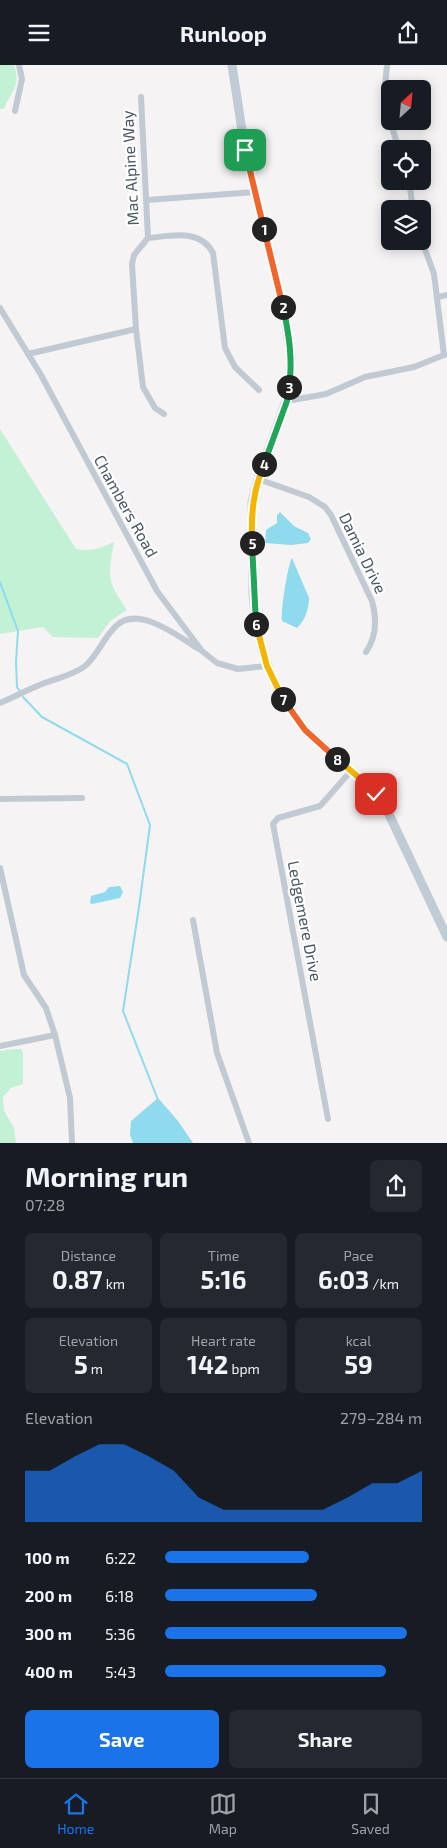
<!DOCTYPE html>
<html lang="en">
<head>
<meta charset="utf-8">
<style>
  body { margin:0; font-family:"Exo 2",sans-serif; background:#242831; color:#f1f3f6; height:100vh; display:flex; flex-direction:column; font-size:19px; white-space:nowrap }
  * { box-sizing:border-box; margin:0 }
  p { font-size:16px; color:#9ea1a6 }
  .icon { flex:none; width:28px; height:28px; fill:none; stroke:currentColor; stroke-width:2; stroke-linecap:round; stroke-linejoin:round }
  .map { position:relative; height:1078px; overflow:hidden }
  .drawer { display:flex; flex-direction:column; background:#171b24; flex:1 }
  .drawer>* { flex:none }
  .needle { width:32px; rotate:26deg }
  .controls { position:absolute; left:381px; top:15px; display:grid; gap:10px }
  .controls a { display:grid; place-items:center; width:50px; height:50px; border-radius:8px; background:#171b24; box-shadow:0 2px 12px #0003; font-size:25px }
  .pin { position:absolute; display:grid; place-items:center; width:42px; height:42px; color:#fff; margin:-21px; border-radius:10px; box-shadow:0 2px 8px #0006 }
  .km { position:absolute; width:25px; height:25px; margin:-12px; border-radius:50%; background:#222; color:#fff; font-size:14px; line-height:25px; text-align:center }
  .round { display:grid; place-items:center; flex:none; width:52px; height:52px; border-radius:8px; background:#242831 }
  .summary { display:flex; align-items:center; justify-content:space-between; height:85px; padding:0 25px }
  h1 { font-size:28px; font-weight:700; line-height:38px }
  .stats { display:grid; grid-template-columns:repeat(3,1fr); gap:8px; height:85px; padding:5px 25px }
  .stats div { display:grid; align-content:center; border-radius:8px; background:#242831; text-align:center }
  .stats b { font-size:25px; font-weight:700 }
  .stats small { font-size:14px; font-weight:400 }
  .stats p { font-size:14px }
  .chart { height:140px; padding:10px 25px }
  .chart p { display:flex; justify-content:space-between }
  .chart svg { width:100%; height:90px; margin-top:5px; fill:#1a73e8; opacity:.7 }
  .button { display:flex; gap:10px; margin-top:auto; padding:10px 25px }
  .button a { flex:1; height:58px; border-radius:8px; background:#1a73e8; color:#fff; font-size:20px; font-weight:700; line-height:58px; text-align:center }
  .button a+a { background:#242831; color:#f1f3f6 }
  ul { padding:0 25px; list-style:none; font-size:16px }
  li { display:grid; grid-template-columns:80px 60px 1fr; align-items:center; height:38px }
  li i { height:12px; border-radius:6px; background:#1a73e8 }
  header { display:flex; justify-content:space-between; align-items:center; height:65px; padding:0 25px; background:#171b24; font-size:22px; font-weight:700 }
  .tab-bar { display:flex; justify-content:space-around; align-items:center; height:70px; border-top:1px solid #363941; background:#171b24; font-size:14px; color:#9ea1a6 }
  .tab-bar a { display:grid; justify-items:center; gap:2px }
  .tab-bar .on { color:#1a73e8 }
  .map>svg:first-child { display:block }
  .green { fill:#c3f1d5 }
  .water { fill:#90daee }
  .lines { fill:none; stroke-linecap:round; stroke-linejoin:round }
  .stream { stroke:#90daee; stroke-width:2 }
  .minor { stroke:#c1cad2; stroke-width:6 }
  .secondary { stroke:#c1cbd6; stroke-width:9 }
  .split-1-casing { stroke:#fff; stroke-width:10 }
  .split-2-casing { stroke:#fff; stroke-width:10 }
  .split-3-casing { stroke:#fff; stroke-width:10 }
  .split-4-casing { stroke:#fff; stroke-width:10 }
  .split-5-casing { stroke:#fff; stroke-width:10 }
  .split-6-casing { stroke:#fff; stroke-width:10 }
  .split-7-casing { stroke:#fff; stroke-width:10 }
  .split-8-casing { stroke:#fff; stroke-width:10 }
  .split-9-casing { stroke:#fff; stroke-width:10 }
  .split-1 { stroke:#f0652b; stroke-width:6 }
  .split-2 { stroke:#f0652b; stroke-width:6 }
  .split-3 { stroke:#22a559; stroke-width:6 }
  .split-4 { stroke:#22a559; stroke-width:6 }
  .split-5 { stroke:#f5b400; stroke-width:6 }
  .split-6 { stroke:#22a559; stroke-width:6 }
  .split-7 { stroke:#f5b400; stroke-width:6 }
  .split-8 { stroke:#f0652b; stroke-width:6 }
  .split-9 { stroke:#f5b400; stroke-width:6 }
  .labels { text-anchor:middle; stroke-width:4.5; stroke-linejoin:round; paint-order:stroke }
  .street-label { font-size:16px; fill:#4a5661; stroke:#fff }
</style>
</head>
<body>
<header><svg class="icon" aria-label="menu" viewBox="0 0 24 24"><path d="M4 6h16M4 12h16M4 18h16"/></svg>Runloop<svg class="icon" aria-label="share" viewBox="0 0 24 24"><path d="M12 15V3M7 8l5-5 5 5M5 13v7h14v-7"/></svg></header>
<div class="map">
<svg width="447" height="1078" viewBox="0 0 447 1078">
  <rect width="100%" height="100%" fill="#f5f3f3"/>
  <g class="green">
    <path d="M0 0H14C22 21 10 27 4 44H0Z"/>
    <path d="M0 364 76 484C91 487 100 483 114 477 108 512 106 515 127 545L110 556 98 573 53 572 43 562 0 569Z"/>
    <path d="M15 984H21L23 987V1019L11 1023 3 1032 4 1046 14 1063 16 1078H0V986Z"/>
  </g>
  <g class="water">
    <path d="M280 447 294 461 308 468 311 474 308 478 291 480 265 478 266 465 277 458V450Z"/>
    <path d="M292 493 309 533C309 543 305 556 297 563L282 556C280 548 288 498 292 493Z"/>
    <path d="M120 821 123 827 120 833 92 839 90 838 91 831 105 827 109 822Z"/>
    <path d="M158 1033 178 1056 193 1078H133L130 1070 131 1056Z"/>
  </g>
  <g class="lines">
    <g class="stream">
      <path d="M0 517 18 566 16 597 17 622 19 625"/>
      <path d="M23 632 42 652 127 699 150 760 139 842 123 946 158 1035"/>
    </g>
    <g class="minor">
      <path d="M387 0 384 32 388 50 399 84"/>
      <path d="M141 32 148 173"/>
      <path d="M15 46 22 14 19 0"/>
      <path d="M409 116 413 144"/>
      <path d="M147 135 255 127"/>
      <path d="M422 176 434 209 444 290"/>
      <path d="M438 232 447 230"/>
      <path d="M0 243 41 310 157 526 202 586 217 598 238 604 267 601"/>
      <path d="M28 289 136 264"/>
      <path d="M287 336 326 329 365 312 414 302 444 290"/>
      <path d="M164 349 155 343 143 322 136 264 132 199 134 190 148 173C171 171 200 163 213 188L225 283 235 302 259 325"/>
      <path d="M258 414 309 432 325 442 331 450 372 536C377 554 377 571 366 587"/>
      <path d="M0 638C12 633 23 627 35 622 51 614 71 612 85 601 98 590 103 573 116 561 138 539 179 572 199 584"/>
      <path d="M0 734 82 733"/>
      <path d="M0 803 24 910 46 943 55 970 70 1033 72 1078"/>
      <path d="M193 855 217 988 249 1078"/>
      <path d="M0 981 55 970"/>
      <path d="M328 1054 273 759 278 753 320 741 351 706"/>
    </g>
    <path class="secondary" d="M232 0 245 85 284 247 291 293 288 330 258 414 252 437 253 528 255 551 262 585 272 612 282 632 305 665 369 721 387 745 447 872"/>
  </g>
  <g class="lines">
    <g class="split-1-casing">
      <path id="split-1" d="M245 85 264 164"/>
    </g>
    <g class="split-2-casing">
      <path id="split-2" d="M264 164 283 242"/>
    </g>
    <g class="split-3-casing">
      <path id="split-3" d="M283 242C289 269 293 295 289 322"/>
    </g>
    <g class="split-4-casing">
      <path id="split-4" d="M264 399 287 336 289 322"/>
    </g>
    <g class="split-5-casing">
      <path id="split-5" d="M252 478C251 448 253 427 264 399"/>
    </g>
    <g class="split-6-casing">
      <path id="split-6" d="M252 478 256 559"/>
    </g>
    <g class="split-7-casing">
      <path id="split-7" d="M256 559 267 601 283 634"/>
    </g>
    <g class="split-8-casing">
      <path id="split-8" d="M283 634 305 665 337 694"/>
    </g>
    <g class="split-9-casing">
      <path id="split-9" d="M337 694 369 721 376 729"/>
    </g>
    <use href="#split-1" class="split-1"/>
    <use href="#split-2" class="split-2"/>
    <use href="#split-3" class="split-3"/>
    <use href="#split-4" class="split-4"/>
    <use href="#split-5" class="split-5"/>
    <use href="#split-6" class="split-6"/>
    <use href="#split-7" class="split-7"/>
    <use href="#split-8" class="split-8"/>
    <use href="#split-9" class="split-9"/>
  </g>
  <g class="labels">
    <g class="street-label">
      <text transform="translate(130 103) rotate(-93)" y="6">Mac Alpine Way</text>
      <text transform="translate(126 441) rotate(61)" y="6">Chambers Road</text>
      <text transform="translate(363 488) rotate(64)" y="6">Damia Drive</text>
      <text transform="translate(305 856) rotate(79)" y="6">Ledgemere Drive</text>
    </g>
  </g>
</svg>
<div class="controls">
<a><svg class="needle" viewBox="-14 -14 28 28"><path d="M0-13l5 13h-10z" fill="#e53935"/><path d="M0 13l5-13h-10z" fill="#9ea1a6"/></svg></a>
<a><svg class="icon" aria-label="locate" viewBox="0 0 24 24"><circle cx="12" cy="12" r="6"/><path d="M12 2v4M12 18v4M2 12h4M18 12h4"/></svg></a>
<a><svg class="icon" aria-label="layers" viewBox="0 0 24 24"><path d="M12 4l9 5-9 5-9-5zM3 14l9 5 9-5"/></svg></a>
</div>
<div class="pin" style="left:245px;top:85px;background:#1e9e55"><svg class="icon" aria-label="arrive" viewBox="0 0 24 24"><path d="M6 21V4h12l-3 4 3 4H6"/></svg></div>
<div class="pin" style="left:376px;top:729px;background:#d93025"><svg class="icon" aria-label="check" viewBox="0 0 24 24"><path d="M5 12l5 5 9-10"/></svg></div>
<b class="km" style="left:264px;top:164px">1</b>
<b class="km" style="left:283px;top:242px">2</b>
<b class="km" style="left:289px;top:322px">3</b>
<b class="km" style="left:264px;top:399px">4</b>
<b class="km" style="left:252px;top:478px">5</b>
<b class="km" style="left:256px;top:559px">6</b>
<b class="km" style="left:283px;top:634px">7</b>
<b class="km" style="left:337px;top:694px">8</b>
</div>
<section class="drawer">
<div class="summary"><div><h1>Morning run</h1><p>07:28</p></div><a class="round"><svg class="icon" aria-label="share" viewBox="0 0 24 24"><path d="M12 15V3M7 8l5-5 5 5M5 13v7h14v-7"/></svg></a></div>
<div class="stats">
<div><p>Distance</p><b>0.87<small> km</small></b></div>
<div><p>Time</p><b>5:16</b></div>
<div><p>Pace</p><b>6:03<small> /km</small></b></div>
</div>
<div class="stats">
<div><p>Elevation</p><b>5<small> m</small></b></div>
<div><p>Heart rate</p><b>142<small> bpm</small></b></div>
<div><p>kcal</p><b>59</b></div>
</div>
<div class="chart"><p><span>Elevation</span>279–284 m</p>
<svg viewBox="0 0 160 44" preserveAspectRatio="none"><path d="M0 44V19L10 19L20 12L30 6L40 6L50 12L60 19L70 32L80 38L90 38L100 38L110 38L120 38L130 32L140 25L150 25L160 19V44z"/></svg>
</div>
<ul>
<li><b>100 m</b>6:22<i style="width:56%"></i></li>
<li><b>200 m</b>6:18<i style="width:59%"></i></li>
<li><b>300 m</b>5:36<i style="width:94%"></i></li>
<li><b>400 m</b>5:43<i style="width:86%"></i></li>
</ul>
<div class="button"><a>Save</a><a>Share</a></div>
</section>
<nav class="tab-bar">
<a class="on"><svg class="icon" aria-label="home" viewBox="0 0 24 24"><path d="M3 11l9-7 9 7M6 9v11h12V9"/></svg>Home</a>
<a><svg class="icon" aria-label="map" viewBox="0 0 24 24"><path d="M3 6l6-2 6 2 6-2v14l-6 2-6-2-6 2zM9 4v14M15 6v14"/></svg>Map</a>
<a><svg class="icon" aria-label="saved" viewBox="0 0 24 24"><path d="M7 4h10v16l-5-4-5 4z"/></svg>Saved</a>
</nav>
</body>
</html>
